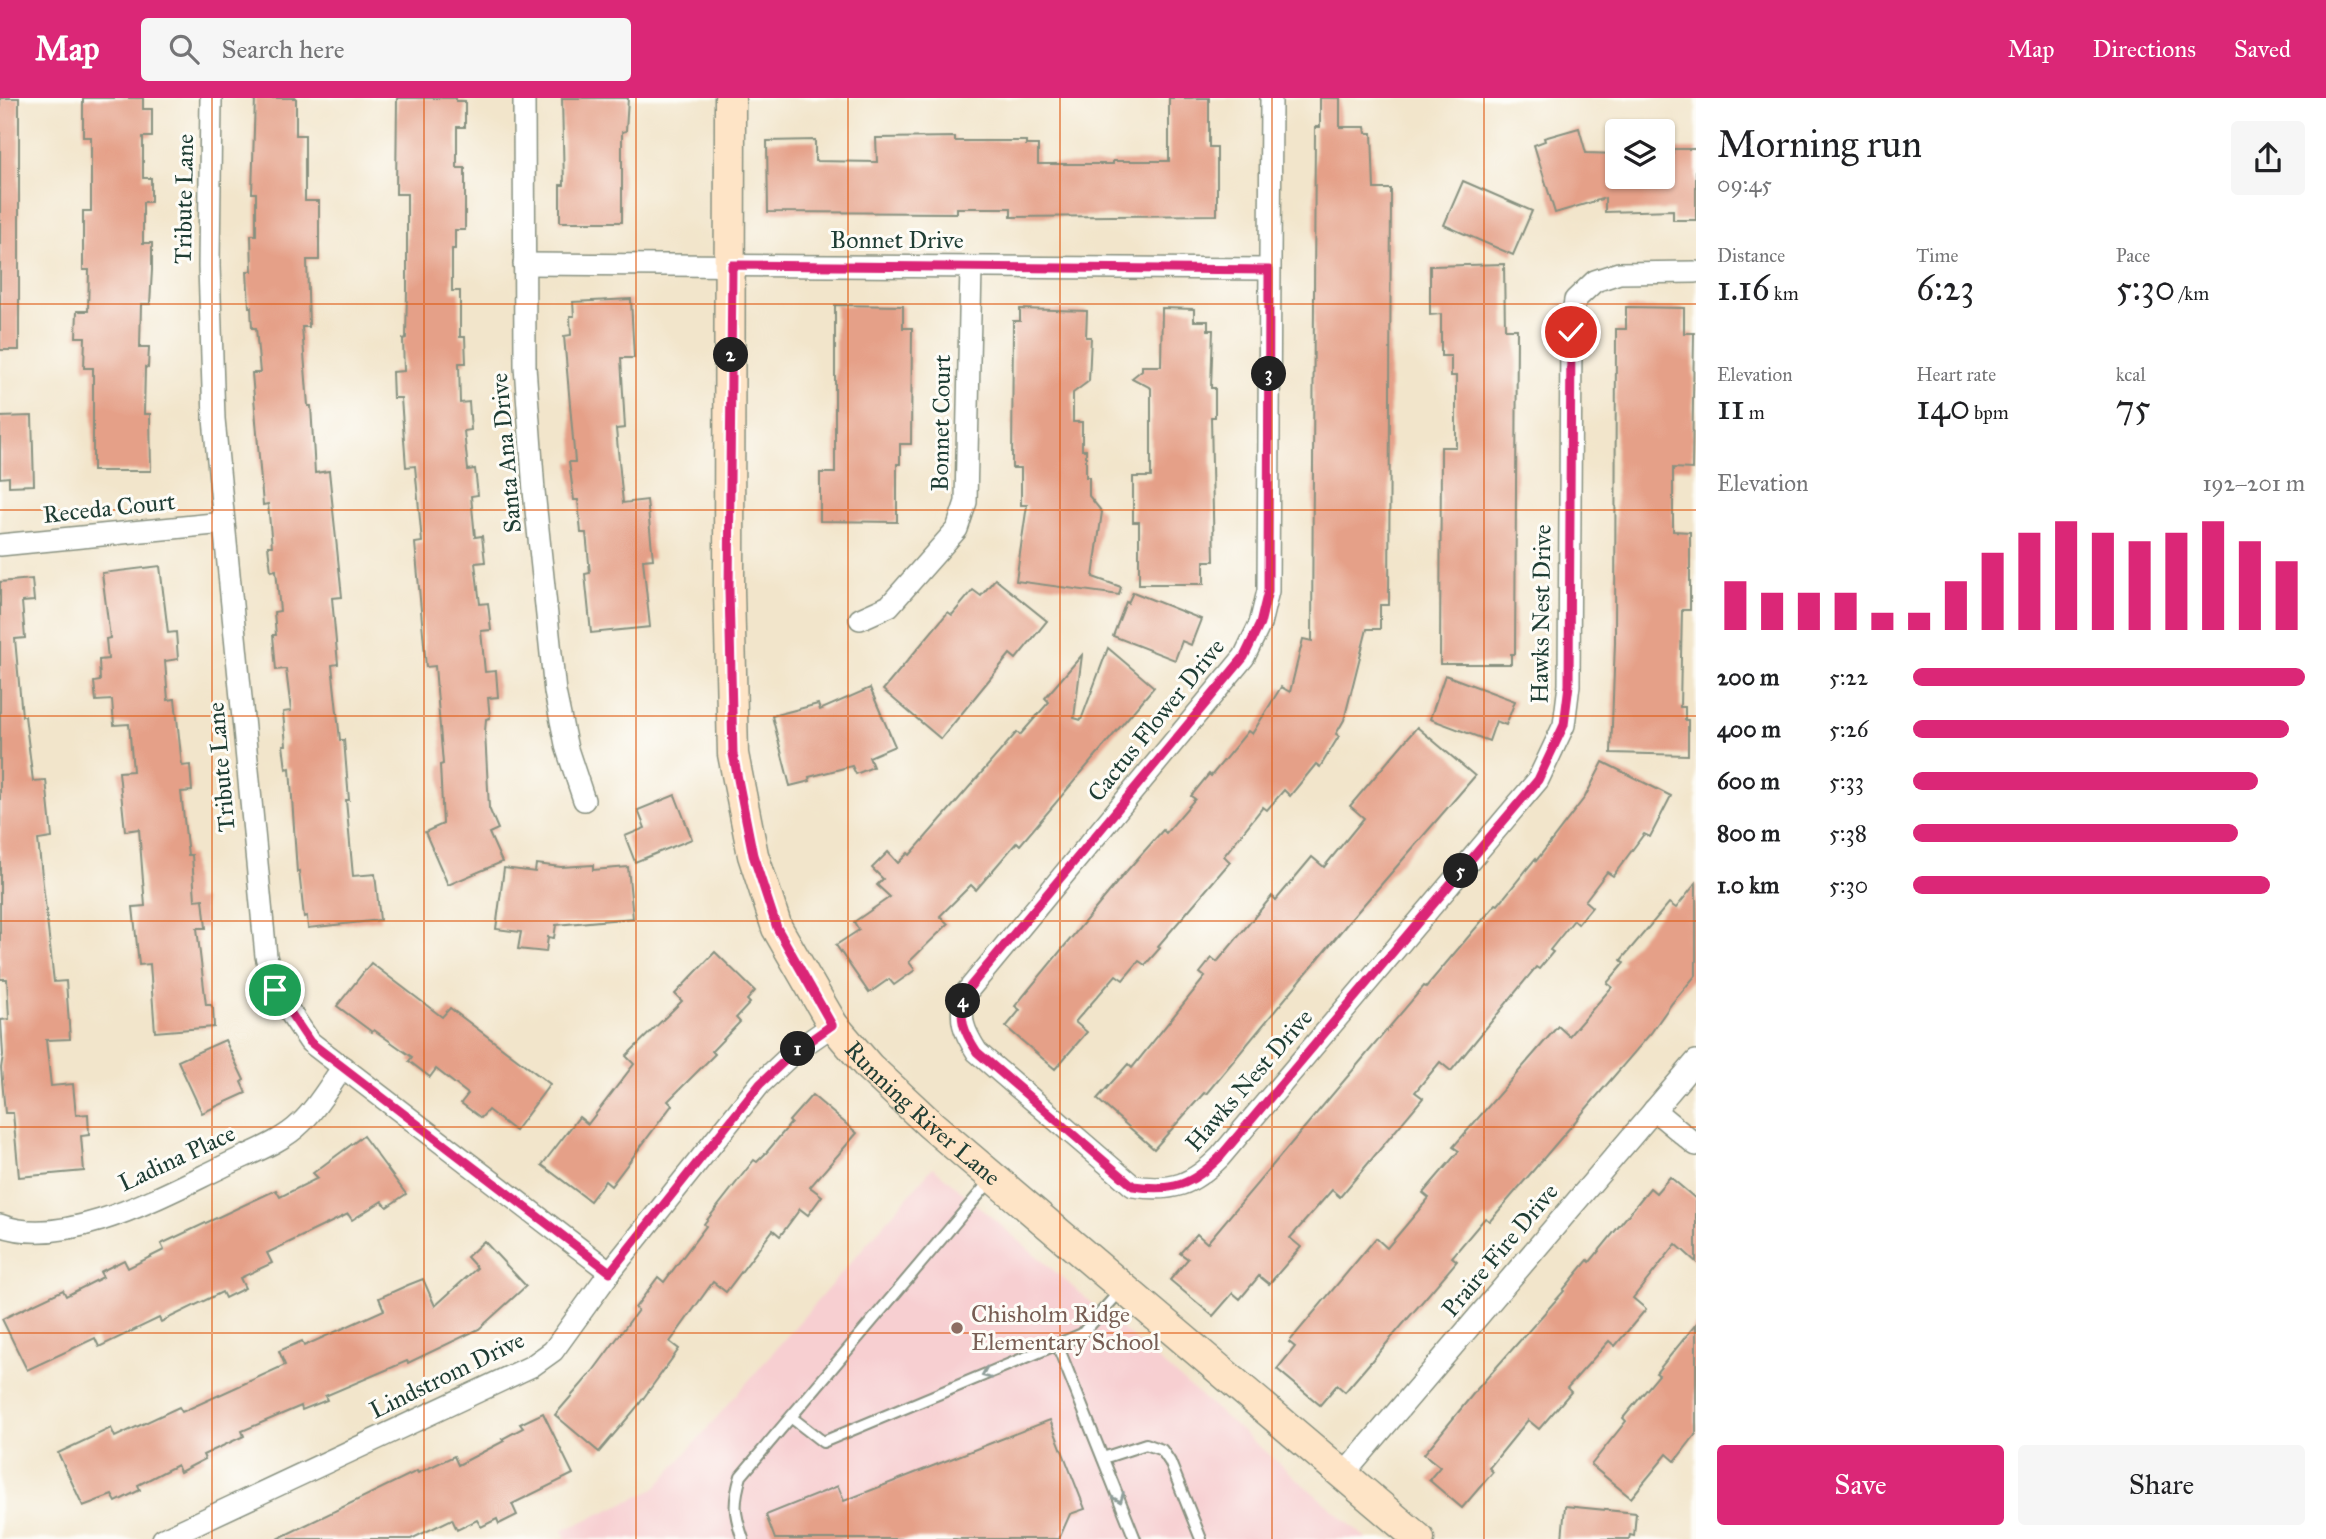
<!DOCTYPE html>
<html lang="en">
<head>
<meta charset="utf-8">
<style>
  body { margin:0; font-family:"IM FELL Great Primer",serif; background:#f6f6f6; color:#202124; height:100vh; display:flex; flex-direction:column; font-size:26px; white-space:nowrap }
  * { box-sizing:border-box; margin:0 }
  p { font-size:23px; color:#757577 }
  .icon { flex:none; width:38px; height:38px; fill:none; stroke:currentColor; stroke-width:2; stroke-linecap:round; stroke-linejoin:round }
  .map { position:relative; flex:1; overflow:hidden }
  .panel { display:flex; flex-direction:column; background:#fff; width:630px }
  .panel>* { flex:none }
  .buttons { position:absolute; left:1605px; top:21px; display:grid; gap:14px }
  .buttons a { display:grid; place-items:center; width:70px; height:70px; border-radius:7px; background:#fff; box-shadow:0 2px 5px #0004; font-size:35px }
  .pin { position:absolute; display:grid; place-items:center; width:60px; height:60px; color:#fff; margin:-30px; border:4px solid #fff; border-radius:50%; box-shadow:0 2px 7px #0007 }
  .km { position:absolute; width:35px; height:35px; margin:-18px; border-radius:50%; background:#222; color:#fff; font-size:19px; line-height:35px; text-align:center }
  .round { display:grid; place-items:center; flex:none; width:74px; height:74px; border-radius:7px; background:#f6f6f6 }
  .summary { display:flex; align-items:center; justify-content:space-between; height:119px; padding:0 21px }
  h1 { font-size:38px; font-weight:600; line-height:52px }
  .figures { display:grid; grid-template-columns:repeat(3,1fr); gap:10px; height:119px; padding:7px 21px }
  .figures div { display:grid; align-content:center }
  .figures b { font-size:35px; font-weight:600 }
  .figures small { font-size:19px; font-weight:400 }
  .figures p { font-size:19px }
  .chart { height:196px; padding:14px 21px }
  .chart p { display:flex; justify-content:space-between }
  .chart svg { width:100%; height:126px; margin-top:7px; stroke:#db2777; stroke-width:6 }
  .button { display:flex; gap:14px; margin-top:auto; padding:14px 21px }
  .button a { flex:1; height:80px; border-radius:7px; background:#db2777; color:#fff; font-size:28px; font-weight:600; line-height:80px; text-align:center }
  .button a+a { background:#f6f6f6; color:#202124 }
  ul { padding:0 21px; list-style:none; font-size:23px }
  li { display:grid; grid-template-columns:112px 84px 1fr; align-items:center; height:52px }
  li i { height:18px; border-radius:9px; background:#db2777 }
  header { display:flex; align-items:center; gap:42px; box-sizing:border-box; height:98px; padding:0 35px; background:#db2777; color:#fff }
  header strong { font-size:33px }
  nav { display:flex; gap:38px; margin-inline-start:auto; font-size:24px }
  .search { width:490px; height:63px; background:#f6f6f6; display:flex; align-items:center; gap:18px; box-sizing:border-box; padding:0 24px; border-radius:7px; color:#757577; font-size:26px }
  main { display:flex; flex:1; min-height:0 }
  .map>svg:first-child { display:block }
  .built { fill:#f7cfd1 }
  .building { fill:#e5a088 }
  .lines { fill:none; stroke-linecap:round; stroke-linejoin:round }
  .lane-casing { stroke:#889180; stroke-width:14 }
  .street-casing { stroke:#889180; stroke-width:24 }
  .secondary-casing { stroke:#889180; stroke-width:33 }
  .lane { stroke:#fff; stroke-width:10 }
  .street { stroke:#fff; stroke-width:21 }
  .secondary { stroke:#fee4c6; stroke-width:30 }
  .oneway { stroke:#8f9e9a }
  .route-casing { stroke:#fff; stroke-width:14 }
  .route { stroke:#db2777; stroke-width:9 }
  .grid { fill:none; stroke:#de580e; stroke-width:2; stroke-opacity:0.55 }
  .education-dot { fill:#8d6e63; stroke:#fdfcf7; stroke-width:2.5 }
  .labels { text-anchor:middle; stroke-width:6; stroke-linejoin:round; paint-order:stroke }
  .street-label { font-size:24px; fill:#1f3d34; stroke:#fdfcf7 }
  .education-label { font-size:24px; fill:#785e54; stroke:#fdfcf7; text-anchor:start }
</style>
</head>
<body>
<header>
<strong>Map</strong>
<div class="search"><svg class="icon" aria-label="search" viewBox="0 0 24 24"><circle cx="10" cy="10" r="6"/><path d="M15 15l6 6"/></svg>Search here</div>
<nav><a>Map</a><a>Directions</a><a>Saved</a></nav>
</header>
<main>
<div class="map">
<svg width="1696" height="1441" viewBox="0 0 1696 1441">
  <rect width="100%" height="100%" fill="#fdfcf7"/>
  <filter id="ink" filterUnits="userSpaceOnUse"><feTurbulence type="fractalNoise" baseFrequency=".0143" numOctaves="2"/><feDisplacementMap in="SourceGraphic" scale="14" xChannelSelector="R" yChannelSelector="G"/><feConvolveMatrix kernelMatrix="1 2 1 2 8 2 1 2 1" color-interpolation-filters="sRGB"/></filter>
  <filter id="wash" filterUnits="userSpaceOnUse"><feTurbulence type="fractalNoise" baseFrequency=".00686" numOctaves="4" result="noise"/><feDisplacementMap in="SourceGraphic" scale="28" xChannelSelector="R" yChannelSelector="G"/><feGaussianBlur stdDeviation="1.57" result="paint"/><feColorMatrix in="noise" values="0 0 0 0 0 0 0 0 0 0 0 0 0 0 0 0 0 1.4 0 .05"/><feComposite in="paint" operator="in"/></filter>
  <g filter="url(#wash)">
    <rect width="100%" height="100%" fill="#f2e5cb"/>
    <path class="built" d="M933 1069 1367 1441H566L562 1433 655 1391Z"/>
    <g id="blocks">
      <g class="building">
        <rect x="0" y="0" width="19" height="252"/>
        <path d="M83 0H143V11H152V39H143V80H151V104H143V145H152V172L150 206H141L140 249H149L148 270 145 269 144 316H150L151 373H93V270H84L85 239H76L77 213H88L89 172H83V113H91V39H83Z"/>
        <path d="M255 0H296V37H305V103H319V162H307L309 229H302L308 308H311L315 375 329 373 342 499 332 500 338 566 332 567 340 642H344L349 702H346L353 778 375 776 380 822 308 830 307 818 304 819 299 773 297 774 290 670 286 671 283 647H286L283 614 291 613 286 571 276 572 273 537H276L274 514 280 513 276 472 271 473 268 448H272L268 406 263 407 252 275H260L256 230H252L251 209H249L247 173H252L251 137H256V95H252Z"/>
        <path d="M397 0H456V3H465V29H457V70H465V132H455V151H452V193H460V239H465L466 265H459L460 305 469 304 471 332 464 333 468 372 475 371 478 397 471 398 475 439 482 438 485 464 475 465 480 506 488 505 491 532 481 533 485 574 496 573 498 599 488 600 490 620 486 621 485 634 489 710 498 731 489 735 502 764 448 787 425 734 443 726 440 667 443 666 435 568 426 569 421 512 415 445 422 444 415 368 406 369 401 300H393L392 274 404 273 403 241 406 240 407 193V96H396Z"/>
        <path d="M562 0H628L626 33 622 34V124H560V87H564Z"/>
        <path d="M1169 0H1209V49H1217V117L1011 119V110H957V115L768 114 767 43 815 42V63L877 64 876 40 955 39V43H1026V47H1038V66H1113V63H1169Z"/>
        <path d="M1320 0H1340V29H1365L1366 35H1372L1374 91H1391L1389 507H1380V531H1367L1344 622 1336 636 1339 638 1320 669 1316 666 1290 698 1284 692 1267 712 1263 709 1224 758 1230 764 1158 848 1160 850 1145 867 1139 863 1123 882 1116 877 1075 924 1087 934 1055 971 1006 929 1020 912 1015 908 1124 776 1163 732 1166 735 1195 701 1191 698 1209 676 1211 678 1248 633 1252 636 1281 589 1290 594 1303 541 1312 543 1315 29H1320Z"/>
        <path d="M1579 30 1586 55 1617 56V79H1673V51H1696V122H1673V112L1605 114V100L1555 115 1534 47 1545 43 1544 40Z"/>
        <path d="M1463 83 1532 113 1513 157 1444 127Z"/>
        <path d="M1504 166 1505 231H1517L1515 556H1511V566H1440L1441 349H1456V278H1451V258H1441V216L1430 217V168Z"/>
        <path d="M631 201 634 260H621L625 330 616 331 623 405 647 402 653 461 643 462 650 529 591 535 585 476 590 475 586 435H581L578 402H574L569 364H575L564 238 571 237 570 218H574L573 204Z"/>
        <path d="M835 207 903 208V230H912L911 346H900V366H897V424L820 423V375H835Z"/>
        <path d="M1626 209 1684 210V235H1694L1692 371 1673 370V433L1690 434V512H1682L1681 559 1680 609H1685V622H1688V657L1611 655 1615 545 1616 231H1626Z"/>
        <path d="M1162 210 1194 211V223H1208V232H1213L1211 290H1215V319H1211L1214 463H1204V486H1139V424H1133V379H1151V290L1132 280 1142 272V268H1161Z"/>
        <path d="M1020 211 1087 213 1086 239H1091L1089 283 1073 295V324H1082V352H1086V379H1089V398L1102 414 1093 479 1121 489 1119 497 1016 483 1027 407H1021V370H1012L1013 223H1020Z"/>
        <path d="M32 318 34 387 9 388V379L0 380V319Z"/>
        <path d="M160 468 168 535 176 534 178 561 165 563 168 602 175 601 182 668 190 667 192 693 181 694 188 757H192L195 802 203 801 206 830H197L206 907H211L213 910 214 929 155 934 150 866 139 867 133 809 145 808 139 731 125 733 119 674 133 673 129 626 114 627 112 602 96 603 94 584 100 583 99 562 108 561 106 541 110 540 102 475Z"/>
        <path d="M32 481 34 503 22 504 25 540 15 541 22 618H25L33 683 46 682 52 740 38 742 54 884 66 883 70 941 46 942 51 988 73 986 76 1017 88 1016 89 1037 81 1038 84 1073 19 1079 13 1015H5L1 970 3 957 1 922 9 921 7 881H0V484Z"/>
        <path d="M995 481 1047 523 1016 561 1010 556 941 641 883 592 948 514 952 517 973 492 981 498Z"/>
        <path d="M1133 494 1201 521 1191 547 1182 543 1175 562 1113 538 1126 504 1128 505Z"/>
        <path d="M1108 550 1154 589 1020 747 1017 744 976 792 971 787 940 818 948 826 909 864 915 872 894 887 889 881 869 895 836 847 859 832 854 824 890 799 877 787 883 781 872 770 888 754 898 765 908 755 910 757 1017 634 1020 637 1049 604 1045 600 1082 557 1074 620 1081 622Z"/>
        <path d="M1445 577 1515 603 1506 627 1496 623 1489 643 1430 621Z"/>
        <path d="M870 590 895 648 869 659 873 669 856 676 852 668 809 679 810 683 790 688 772 618 818 606 820 612Z"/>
        <path d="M1417 629 1475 678 1347 826 1206 996 1204 995 1154 1051 1097 1001 1128 966 1132 970 1205 879 1200 875 1212 860 1217 864 1272 798 1276 802 1312 759 1324 769 1364 720 1350 708Z"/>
        <path d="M1603 664 1671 698 1650 739 1644 736 1613 778 1607 774 1585 803 1592 809 1578 826 1574 822 1550 852 1553 854 1539 871 1536 869 1451 973 1440 964 1415 994 1423 1000 1340 1099 1332 1092 1290 1140 1301 1149 1269 1186 1259 1178 1240 1201 1233 1195 1213 1218 1170 1182 1188 1161 1180 1155 1197 1136 1207 1145 1424 888 1426 889 1496 806 1498 807 1535 761 1536 763 1585 699Z"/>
        <path d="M675 697 692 741 635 764 625 738 645 730 638 712Z"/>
        <path d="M536 766 561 769 593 767V772L628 769 633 820 556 827 554 840 548 839 546 854 518 851 521 834 496 831 504 770 535 774Z"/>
        <path d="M1696 785V877L1672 905 1651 935 1490 1123 1485 1120 1452 1159 1457 1163 1345 1294 1337 1287 1320 1307 1277 1271 1295 1249 1289 1244 1376 1140 1387 1150 1429 1100 1423 1095 1459 1053 1453 1049 1558 928 1569 938 1612 889 1607 885 1624 865 1621 862 1669 805 1676 810Z"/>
        <path d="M715 854 755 893 747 902 750 905 736 920 740 924 712 953 715 956 668 1003 672 1007 611 1088 605 1083 590 1103 542 1067 579 1019 588 1026 634 966 626 958 682 903 675 896Z"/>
        <path d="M371 865 442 919 450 910 550 986 515 1033 488 1012 481 1020 461 1005 468 996 436 971 430 979 409 963 412 959 374 932 372 934 337 908Z"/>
        <path d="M225 942 244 982 241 984 246 995 202 1015 178 963Z"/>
        <path d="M812 997 857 1035 810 1089 822 1098 808 1117 800 1111 780 1138 773 1132 726 1194 713 1184 670 1244 679 1251 637 1309 599 1354 555 1317 593 1273 638 1212 635 1210 658 1179 664 1184 706 1128 704 1126 754 1062 757 1064 766 1055 791 1025 789 1023Z"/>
        <path d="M363 1038 406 1096 387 1109 382 1103 352 1122 348 1116 267 1155 272 1165 240 1180 245 1190 225 1200 222 1194 161 1224 159 1220 99 1249 95 1240 27 1272 2 1221 63 1192 66 1198 103 1179 100 1174 124 1162 128 1170 164 1152 161 1146 276 1092 280 1099 318 1080 313 1075Z"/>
        <path d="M1670 1079 1696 1101V1164L1676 1146 1633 1200 1646 1211 1615 1248 1609 1243 1567 1290 1571 1294 1539 1331 1528 1322 1489 1370 1493 1374 1462 1410 1429 1382 1440 1369 1424 1356 1478 1290 1564 1193 1563 1192 1588 1162 1590 1164 1650 1090 1656 1095Z"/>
        <path d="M484 1143 526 1188 479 1231 408 1265 407 1263 325 1298 327 1302 302 1312 301 1308 242 1333 244 1338 203 1357 205 1361 180 1374 177 1367 138 1387 140 1392 116 1404 112 1397 83 1408 58 1355 111 1330 115 1339 179 1309 182 1314 285 1267 279 1253 302 1243 304 1248 384 1212 379 1200 408 1187 423 1181 435 1208 477 1170 467 1159Z"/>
        <path d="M1696 1226V1336L1675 1363 1667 1356 1631 1400 1591 1367 1626 1323 1623 1320 1659 1277 1656 1275Z"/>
        <path d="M543 1315 573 1376 512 1406 517 1417 499 1426 497 1421 481 1429 477 1422 457 1432 452 1421 411 1441H277L417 1373 418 1375 454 1358 458 1367 504 1343 502 1341 523 1330 520 1326Z"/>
        <path d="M1050 1322 1085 1411 1070 1416 1059 1441H775L766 1417 838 1388 844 1403Z"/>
        <path d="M1565 1408 1636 1415 1634 1438 1630 1437 1629 1441H1562Z"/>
      </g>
    </g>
  </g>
  <g filter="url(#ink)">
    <use href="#blocks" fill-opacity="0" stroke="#889180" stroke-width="2"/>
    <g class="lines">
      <g class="lane-casing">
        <g id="lane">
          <path d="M1057 1246 1135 1441"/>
          <path d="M792 1320 823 1344 1082 1236 1121 1192"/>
          <path d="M1103 1360 1146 1346 1162 1352 1170 1364 1201 1441"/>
          <path d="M743 1441C734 1415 733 1405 741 1378L991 1082"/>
        </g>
      </g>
      <g class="street-casing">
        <g id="street">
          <path d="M211 0 209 168 214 321 266 858 275 892 310 944 610 1174"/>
          <path d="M524 0 525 268 534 393 555 594 567 651 584 702"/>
          <path d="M1271 0 1268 493 1260 526 1244 559 965 896C959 922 963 932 977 954L1133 1088C1173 1094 1192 1087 1220 1059L1538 682 1564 627 1569 587 1571 234 1575 202 1595 183 1619 175 1696 174"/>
          <path d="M524 166 1269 171"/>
          <path d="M0 447 224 425"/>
          <path d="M860 521 889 508 957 431 966 404 971 169"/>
          <path d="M1654 1012 1696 1047"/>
          <path d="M0 1127C65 1152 163 1097 222 1069 248 1056 281 1045 301 1025 318 1009 330 987 343 969"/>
          <path d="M1344 1376 1696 963"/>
          <path d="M163 1441 532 1268 553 1253 610 1174 760 986 794 954 833 927"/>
        </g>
      </g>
      <g class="secondary-casing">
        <g id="secondary">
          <path id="s1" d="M730 0 729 492 733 656 753 757 777 830 833 927 869 969 930 1026 1419 1441"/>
        </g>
      </g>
      <use href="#lane" class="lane"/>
      <use href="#street" class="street"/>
      <use href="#secondary" class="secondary"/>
    </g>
    <defs><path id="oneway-chevron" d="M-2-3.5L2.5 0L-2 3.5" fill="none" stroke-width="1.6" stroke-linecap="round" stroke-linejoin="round" transform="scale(1.75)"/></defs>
    <g class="oneway">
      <use href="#oneway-chevron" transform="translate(986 1276) rotate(157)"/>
      <use href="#oneway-chevron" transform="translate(1119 1400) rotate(68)"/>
    </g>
  </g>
  <g class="lines" filter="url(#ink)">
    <g class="route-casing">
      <path id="route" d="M275 892 310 944 610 1174 760 986 794 954 832 927 777 830 753 757 733 656 729 492 732 167 1269 172 1268 493 1260 526 1244 559 964 896C959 922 963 932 977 954L1133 1088C1173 1094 1192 1087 1220 1059L1538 682 1564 627 1569 587 1571 234"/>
    </g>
    <use href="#route" class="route"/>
  </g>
  <path class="grid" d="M212 0V1441M424 0V1441M636 0V1441M848 0V1441M1060 0V1441M1272 0V1441M1484 0V1441M0 206H1696M0 412H1696M0 618H1696M0 823H1696M0 1029H1696M0 1235H1696"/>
  <circle class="education-dot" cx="957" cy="1230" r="7"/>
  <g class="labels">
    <g class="street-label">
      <text transform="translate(184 101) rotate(-89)" y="8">Tribute Lane</text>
      <text x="897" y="150">Bonnet Drive</text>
      <text transform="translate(941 325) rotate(-89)" y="8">Bonnet Court</text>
      <text transform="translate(506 355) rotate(-95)" y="8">Santa Ana Drive</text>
      <text transform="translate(109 410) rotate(-6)" y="8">Receda Court</text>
      <text transform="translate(1541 516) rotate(-89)" y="8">Hawks Nest Drive</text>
      <text transform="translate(1156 622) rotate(-51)" y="8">Cactus Flower Drive</text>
      <text transform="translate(221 669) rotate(-95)" y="8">Tribute Lane</text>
      <text transform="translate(1249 982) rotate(-49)" y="8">Hawks Nest Drive</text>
      <text dy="8" stroke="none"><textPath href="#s1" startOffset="1074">Running River Lane</textPath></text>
      <text transform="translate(177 1060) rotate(-25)" y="8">Ladina Place</text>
      <text transform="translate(1500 1152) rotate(-50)" y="8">Praire Fire Drive</text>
      <text transform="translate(447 1277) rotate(-26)" y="8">Lindstrom Drive</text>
    </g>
    <g class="education-label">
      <text x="971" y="1224">Chisholm Ridge<tspan x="971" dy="28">Elementary School</tspan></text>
    </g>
  </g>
</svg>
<div class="buttons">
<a><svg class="icon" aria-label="layers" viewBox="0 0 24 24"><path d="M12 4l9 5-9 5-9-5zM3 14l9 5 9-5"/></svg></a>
</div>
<div class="pin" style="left:275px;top:892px;background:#1e9e55"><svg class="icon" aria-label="arrive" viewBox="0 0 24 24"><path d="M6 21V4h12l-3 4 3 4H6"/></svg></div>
<div class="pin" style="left:1571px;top:234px;background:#d93025"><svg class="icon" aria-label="check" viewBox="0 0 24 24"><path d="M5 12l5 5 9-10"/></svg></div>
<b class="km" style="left:798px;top:951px">1</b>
<b class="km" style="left:731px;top:257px">2</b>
<b class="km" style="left:1269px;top:276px">3</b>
<b class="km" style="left:963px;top:903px">4</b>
<b class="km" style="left:1461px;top:773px">5</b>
</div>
<section class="panel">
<div class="summary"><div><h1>Morning run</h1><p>09:45</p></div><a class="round"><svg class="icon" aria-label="share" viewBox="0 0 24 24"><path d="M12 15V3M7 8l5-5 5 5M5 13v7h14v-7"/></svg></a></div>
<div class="figures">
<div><p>Distance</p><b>1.16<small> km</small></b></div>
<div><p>Time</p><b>6:23</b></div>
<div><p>Pace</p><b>5:30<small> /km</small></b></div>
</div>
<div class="figures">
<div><p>Elevation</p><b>11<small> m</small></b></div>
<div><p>Heart rate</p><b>140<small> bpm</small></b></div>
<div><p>kcal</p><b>75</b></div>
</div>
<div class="chart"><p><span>Elevation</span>192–201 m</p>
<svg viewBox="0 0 160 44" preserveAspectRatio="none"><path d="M5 44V27M15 44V31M25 44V31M35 44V31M45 44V38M55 44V38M65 44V27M75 44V17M85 44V10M95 44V6M105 44V10M115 44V13M125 44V10M135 44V6M145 44V13M155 44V20"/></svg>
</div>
<ul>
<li><b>200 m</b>5:22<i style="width:100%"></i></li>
<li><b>400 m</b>5:26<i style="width:96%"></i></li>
<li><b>600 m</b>5:33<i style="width:88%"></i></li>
<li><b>800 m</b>5:38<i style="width:83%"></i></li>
<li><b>1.0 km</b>5:30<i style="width:91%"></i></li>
</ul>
<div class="button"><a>Save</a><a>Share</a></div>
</section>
</main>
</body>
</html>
